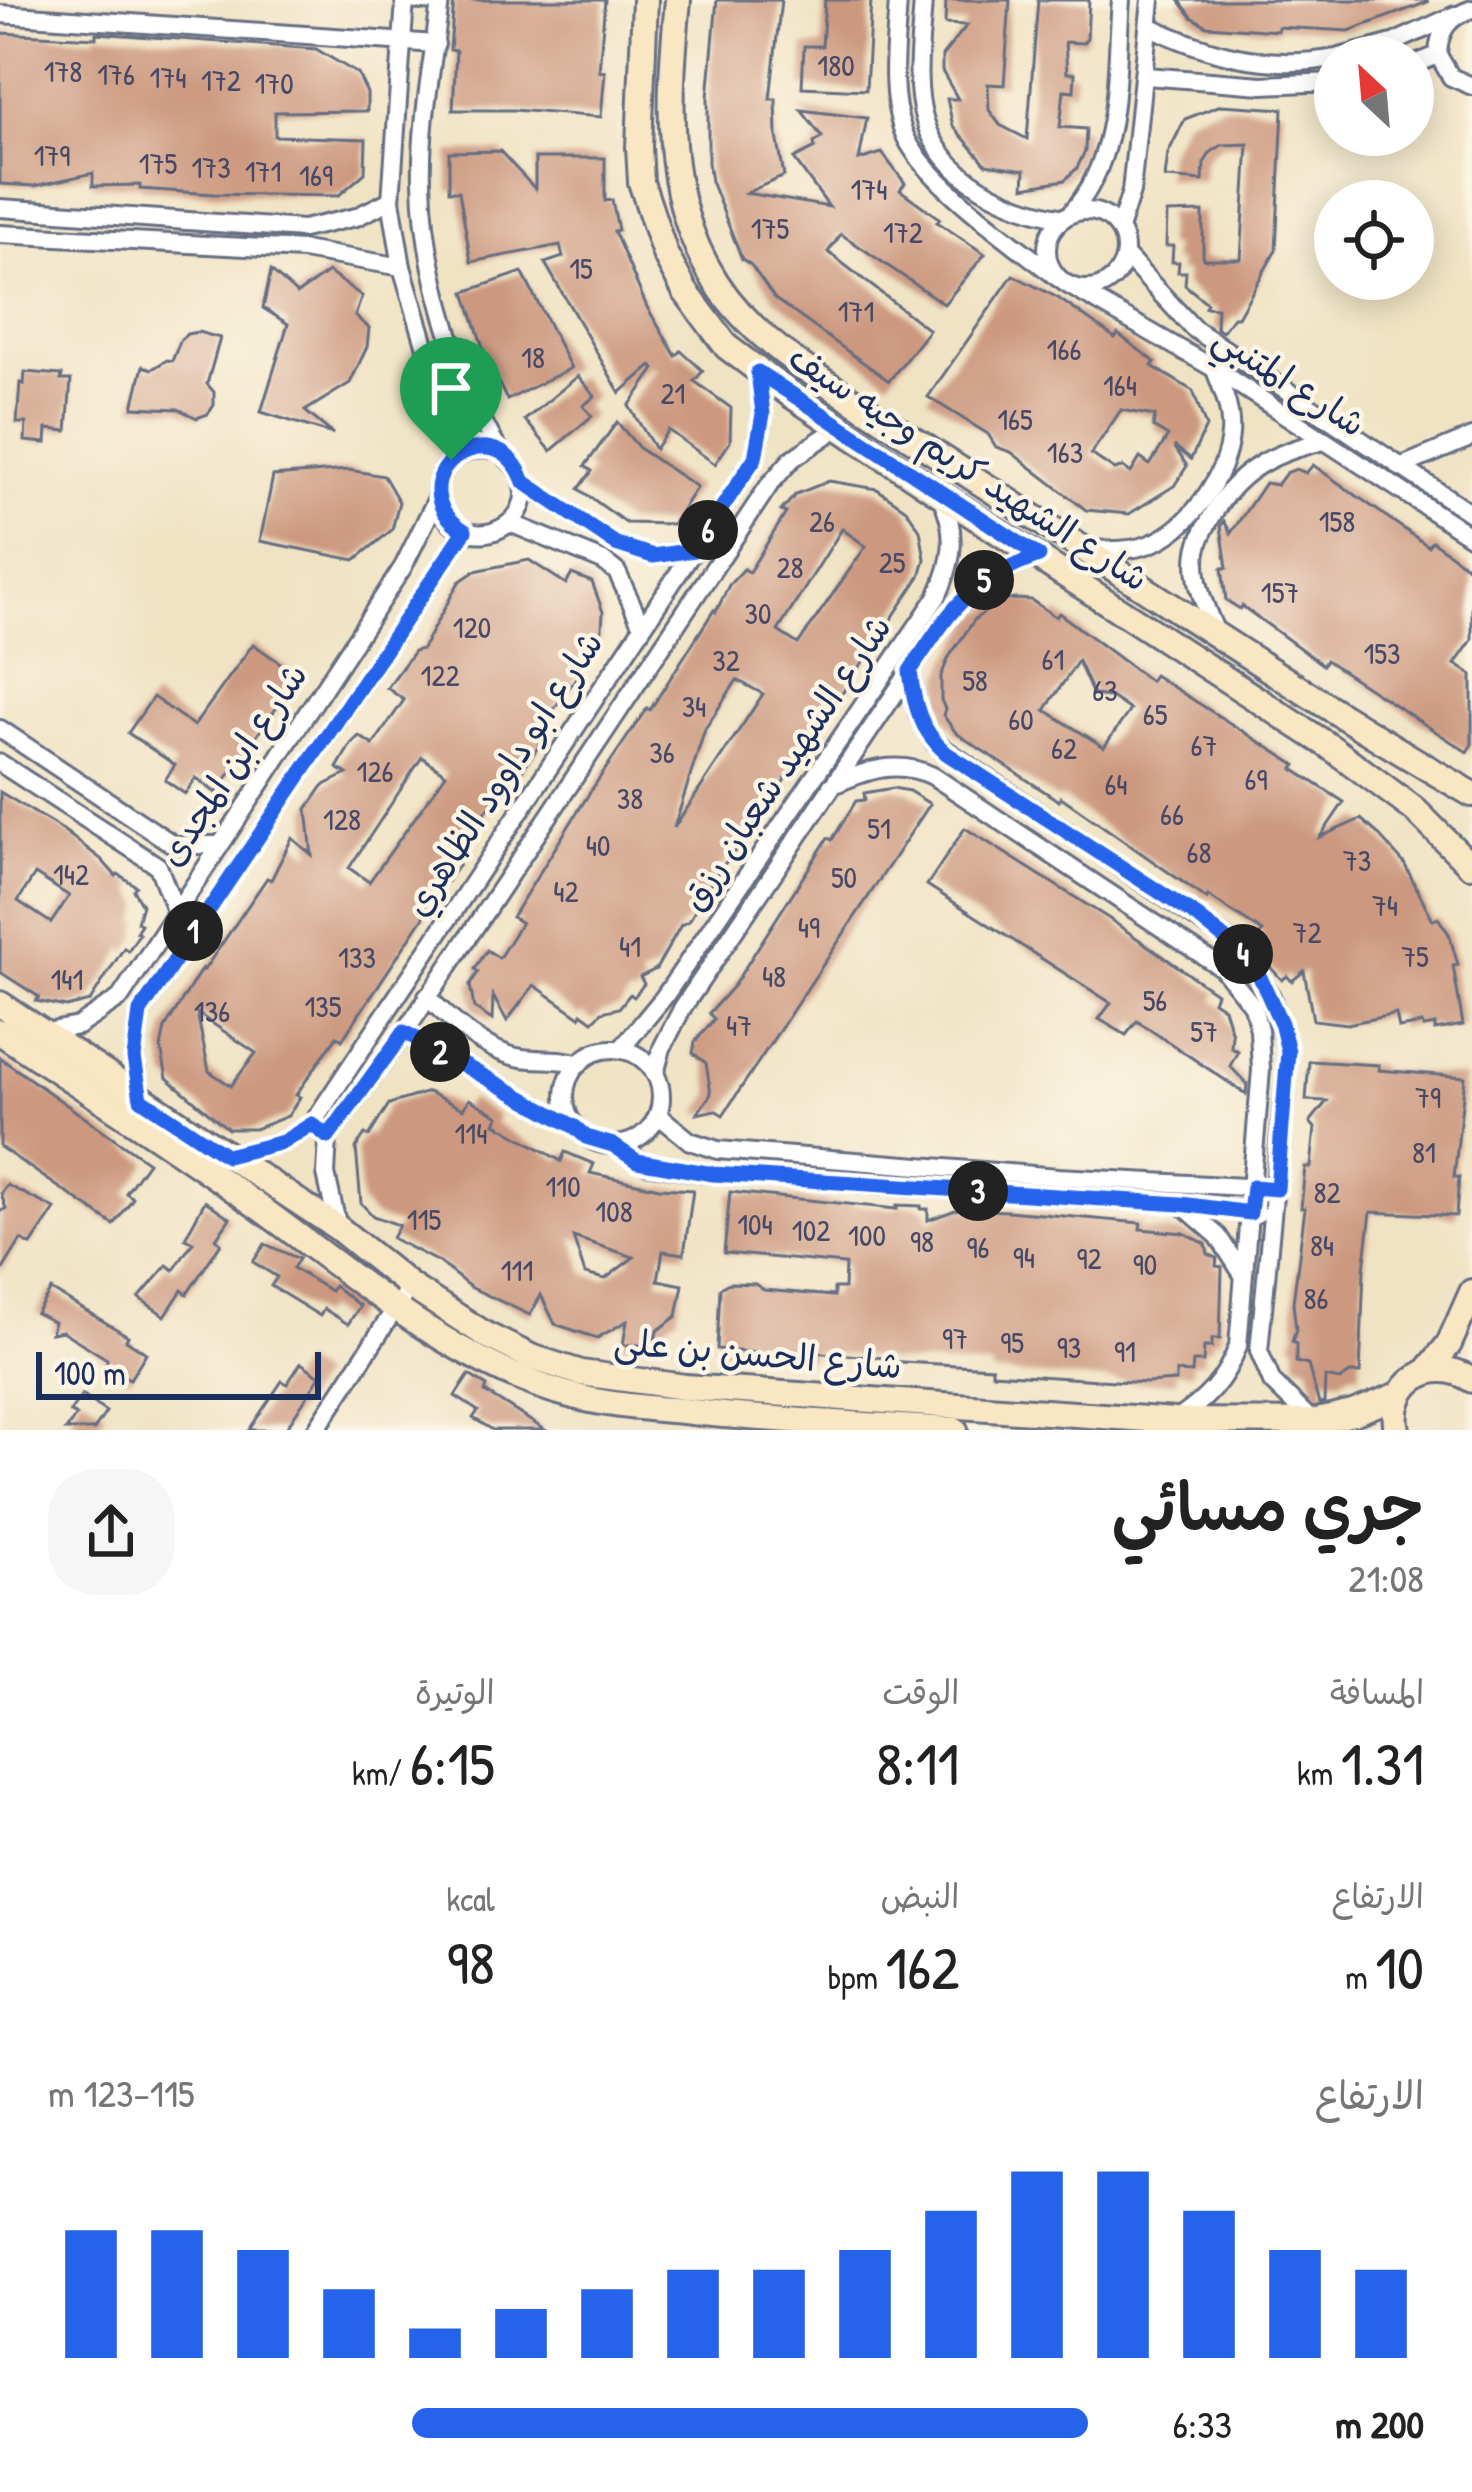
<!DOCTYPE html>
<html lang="ar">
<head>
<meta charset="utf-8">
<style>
  body { margin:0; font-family:"Patrick Hand","Playpen Sans Arabic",sans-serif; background:#f6f6f6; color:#222; direction:rtl; height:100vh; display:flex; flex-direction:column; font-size:45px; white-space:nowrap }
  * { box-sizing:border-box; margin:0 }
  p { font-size:39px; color:#767676 }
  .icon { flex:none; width:66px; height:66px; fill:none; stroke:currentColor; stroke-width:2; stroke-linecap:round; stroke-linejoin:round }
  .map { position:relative; height:1430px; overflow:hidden; direction:ltr }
  .sheet { display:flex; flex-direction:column; background:#fff; flex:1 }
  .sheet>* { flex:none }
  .needle { width:78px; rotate:334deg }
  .controls { position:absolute; left:1314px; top:36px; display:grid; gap:24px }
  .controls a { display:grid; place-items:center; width:120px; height:120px; border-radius:50%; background:#fff; box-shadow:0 6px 30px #0003; font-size:60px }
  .scale { position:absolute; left:36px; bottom:30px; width:285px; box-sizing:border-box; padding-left:12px; border:6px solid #1b2f5e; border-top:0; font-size:33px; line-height:42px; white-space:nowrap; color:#1b2f5e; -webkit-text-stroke:9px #fcf5e5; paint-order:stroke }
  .pin { position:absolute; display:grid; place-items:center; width:102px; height:102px; color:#fff; margin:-123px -51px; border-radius:50% 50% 50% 0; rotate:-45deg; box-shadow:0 0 12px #0007 }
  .pin .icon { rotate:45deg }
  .km { position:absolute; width:60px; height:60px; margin:-30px; border-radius:50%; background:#222; color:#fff; font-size:33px; line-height:60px; text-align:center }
  .round { display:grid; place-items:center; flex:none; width:126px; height:126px; border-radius:48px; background:#f6f6f6 }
  .headline { display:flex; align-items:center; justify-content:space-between; height:204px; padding:0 48px }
  h1 { font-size:66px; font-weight:600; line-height:90px }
  .figures { display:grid; grid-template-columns:repeat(3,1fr); gap:18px; height:204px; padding:12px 48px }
  .figures div { display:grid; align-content:center }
  .figures b { font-size:60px; font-weight:600 }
  .figures small { font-size:33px; font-weight:400 }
  .figures p { font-size:33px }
  .chart { height:336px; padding:24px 48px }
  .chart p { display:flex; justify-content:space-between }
  .chart svg { width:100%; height:216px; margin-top:12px; stroke:#2563eb; stroke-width:6 }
  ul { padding:0 48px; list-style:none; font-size:39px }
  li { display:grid; grid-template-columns:192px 144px 1fr; align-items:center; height:90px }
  li i { height:30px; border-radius:15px; background:#2563eb }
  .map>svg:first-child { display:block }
  .building { fill:#cc987f; fill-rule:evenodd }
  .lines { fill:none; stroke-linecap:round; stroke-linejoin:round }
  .street-casing { stroke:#666e82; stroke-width:22 }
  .secondary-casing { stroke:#666e82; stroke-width:30 }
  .street { stroke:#fff; stroke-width:16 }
  .secondary { stroke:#f9e7c3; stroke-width:24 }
  .route-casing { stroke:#fff; stroke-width:24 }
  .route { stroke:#2563eb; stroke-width:15 }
  .labels { text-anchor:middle; stroke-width:9; stroke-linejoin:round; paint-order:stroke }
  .number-label { font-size:30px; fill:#474966 }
  .street-label { font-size:36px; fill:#1b2f5e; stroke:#fcf5e5 }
</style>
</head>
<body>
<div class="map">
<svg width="1472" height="1430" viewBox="0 0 1472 1430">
  <rect width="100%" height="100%" fill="#fcf5e5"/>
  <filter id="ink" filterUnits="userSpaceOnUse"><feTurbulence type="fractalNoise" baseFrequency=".00833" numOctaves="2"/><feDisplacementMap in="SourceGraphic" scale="24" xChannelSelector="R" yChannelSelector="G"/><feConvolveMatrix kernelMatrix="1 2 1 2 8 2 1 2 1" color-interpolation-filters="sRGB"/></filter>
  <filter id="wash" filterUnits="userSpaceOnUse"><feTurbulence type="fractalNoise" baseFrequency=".004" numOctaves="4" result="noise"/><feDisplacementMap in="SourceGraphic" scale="48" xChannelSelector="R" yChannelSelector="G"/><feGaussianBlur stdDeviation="2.7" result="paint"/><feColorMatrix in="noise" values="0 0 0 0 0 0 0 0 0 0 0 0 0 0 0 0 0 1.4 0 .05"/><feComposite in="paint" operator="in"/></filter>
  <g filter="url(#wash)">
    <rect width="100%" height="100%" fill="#f0e3c4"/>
    <g id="blocks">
      <g class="building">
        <path d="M454 0H605L599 71 605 72 601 117 513 110H453L456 51 450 50Z"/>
        <path d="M717 0H781L770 99H776L777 136 784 176 746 193 829 207 794 159 815 148 814 143 822 137 801 110 867 118 859 160 882 153 905 183 900 190 940 219 937 222 985 254 944 304 841 234 828 252 929 330 889 381 775 299 751 265 742 259 711 181 708 163V97Z"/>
        <path d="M825 0H871L866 90 802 87 804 46H822Z"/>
        <path d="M946 0H1010L1004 85 988 84 989 110 1000 125 1027 139 1038 0H1089L1087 38 1083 43 1065 42 1067 73H1075L1074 91 1064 90 1060 127 1086 129 1085 151 1077 168 1065 180 1024 187 1025 170 986 164 953 126 947 99H958L942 71V56L967 25 945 24Z"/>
        <path d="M1179 0H1427L1428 2 1349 31 1278 27V31L1207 26 1192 17Z"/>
        <path d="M0 33 96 38V33L316 49 358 74 367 93V111L275 112V136L366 139 365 173 338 196 214 194 140 189V185L93 186V173L35 186 0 184Z"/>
        <path d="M1221 105 1283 109 1276 250 1238 317H1233L1222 332 1216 328 1217 308 1205 307 1207 303 1185 285 1186 272H1178L1179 262H1172L1173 246H1166L1167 213 1203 212V259H1241L1248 144 1222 145 1211 152 1204 163 1203 181 1165 178 1168 153 1185 119Z"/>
        <path d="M500 151 535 189V158H605V201L612 200 618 230 614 231 647 307 676 356 681 351 703 371 694 381 731 408 730 442 715 464 668 430 655 449 629 406 655 369 651 366 620 393 545 263 563 257 560 245 471 262 459 191H449V152Z"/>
        <path d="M271 271 297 294 328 272 362 296 355 316 369 328 367 347 350 383 305 411 333 434 261 412 288 324 263 308Z"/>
        <path d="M522 272 571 368 507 400 486 357 465 292Z"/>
        <path d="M1013 275 1058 298 1115 338 1118 334 1155 362 1152 366 1193 391 1206 427 1191 459 1174 446 1187 466 1174 486 1129 514 1086 510 1011 452 996 447 988 434 928 397ZM1121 410 1155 416 1153 427 1168 436 1150 465 1140 458 1131 473 1123 467 1115 470 1091 454Z"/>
        <path d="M198 332 220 338 207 384 214 392V405L208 414 197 418 178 409 133 407 143 366 152 369 167 360 172 361 181 339 187 334Z"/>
        <path d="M25 372 62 375 61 380H71L67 431 47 429 46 443 25 441 26 423H17L20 383 24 384Z"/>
        <path d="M578 376 595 396 583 406 592 416 551 451 525 420Z"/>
        <path d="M617 422 640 449 697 487 672 524 626 523 579 489 592 471 585 466Z"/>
        <path d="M1313 465 1428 546 1432 541 1472 570V640L1455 664 1472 675V744L1467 752 1326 660 1323 665 1242 606 1240 609 1226 600 1222 568H1227L1221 526 1224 521 1231 533 1265 483 1277 485 1286 473 1296 469 1306 473Z"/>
        <path d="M349 470 384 476 399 502 392 530 355 560 260 541 273 476Z"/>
        <path d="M829 481 877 489 906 509 920 530 925 559 920 576 817 731 810 734 804 750 755 825 747 829 741 843 715 876 689 921 681 925 656 969 640 977 644 984 634 997 630 994 619 1008 602 1012 593 1021 582 1013 580 1017 534 985 507 1021 493 996 492 1020 474 1008 470 985 478 972 475 969 487 950 499 958 521 923 512 917 590 792 647 708 650 710 714 610 716 612 729 585 744 569 749 572 786 513 781 511 796 494ZM842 529 866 546 798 644 778 631ZM737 680 763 694 674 828 705 729Z"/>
        <path d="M529 560 566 584 572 574 592 582 603 612 601 642 543 725 550 730 518 776 498 803 494 800 472 831 453 860 459 864 342 1040 337 1036 296 1095 300 1097 288 1116 255 1129H228L167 1078 161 1048 165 1028 202 968 204 970 267 878 271 880 292 838 312 855 307 809 323 786 347 774 337 768 351 744 359 736 373 745 404 700 387 688 414 651 422 649 459 582 475 571ZM422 757 446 774 369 882 349 868ZM197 1013 256 1053 231 1086 209 1071Z"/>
        <path d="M1016 599 1031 600 1056 617 1059 613 1150 681 1154 675 1296 765 1293 769 1344 802 1320 837 1361 819 1376 832 1404 863 1433 920 1438 918 1449 934 1458 965 1453 966 1463 1025 1435 1030V1025L1424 1027 1422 1024 1399 1028 1396 1014 1347 1024 1313 1020 1304 971 1292 981 1287 976 1282 980 1260 956 1264 953 1254 940 1263 932 1208 896 1207 899 1061 797 1059 801 956 733 943 715 945 709 941 700V676L949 657 975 619 1000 601ZM1078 661 1093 695 1111 697 1130 710 1104 747 1045 710Z"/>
        <path d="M253 644 299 676 216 793 196 778 185 794 165 780 175 765 128 733 153 697 194 726Z"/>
        <path d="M893 788 909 791 930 804 723 1115 715 1110 697 1114 711 1094 706 1063 693 1053 695 1042 714 1019 709 1013 734 985 828 838 832 840 856 801 865 800 864 793Z"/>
        <path d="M0 792 63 830 101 859 116 876 118 874 136 886 133 890 142 905 137 922 141 924 136 932 139 934 128 951 124 948 90 1001 66 1007 36 1001 39 997 0 972ZM35 874 69 896 51 923 18 901Z"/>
        <path d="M965 828 1108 918 1216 993 1213 1001 1224 1008 1232 1034 1231 1048 1238 1051 1230 1066 1247 1084 1246 1094 1137 1021 1126 1035 1099 1019 1111 1003 927 885Z"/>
        <path d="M0 1058 148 1162 126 1193 133 1198 114 1225 0 1147Z"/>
        <path d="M1309 1061 1379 1065V1070L1465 1077 1454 1177H1459L1456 1216 1371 1212 1364 1269 1360 1373H1350L1340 1380 1325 1377 1324 1403 1319 1404 1308 1365 1296 1362V1344L1292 1342 1296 1330 1293 1303 1305 1208H1301L1305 1167H1311L1315 1128 1310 1122 1327 1101 1306 1100Z"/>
        <path d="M428 1092 463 1109 469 1099 499 1116 495 1123 561 1161 565 1152 594 1164 590 1173 659 1188 693 1190 684 1254 663 1251 658 1280 683 1285 677 1316 657 1331 654 1345H623L627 1321 597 1338 555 1324 541 1295 530 1315 470 1287 440 1263 392 1238 399 1225 373 1216 361 1203 356 1148 365 1134 369 1136 389 1104ZM573 1237 634 1257 605 1279 585 1274Z"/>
        <path d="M7 1185 55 1209 31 1245 21 1240 0 1274V1211L6 1209 1 1193Z"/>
        <path d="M730 1192 897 1209V1205L921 1206V1209H928V1220L958 1209 1008 1211 1141 1223 1140 1229 1184 1233 1206 1244 1208 1254 1217 1258 1216 1266 1222 1267 1220 1339H1212V1347H1204L1203 1362H1193L1192 1373 1176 1372V1381L1146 1383 992 1373V1367L885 1361 886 1358 812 1352 811 1359 717 1349 720 1288 729 1283 755 1284 764 1290 834 1296V1288H844L845 1264 724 1253Z"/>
        <path d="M205 1201 230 1218 216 1239 221 1243 187 1294 182 1290 165 1316 139 1298 167 1265 174 1270 193 1242 185 1238Z"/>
        <path d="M265 1244 299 1259 293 1268 330 1291 334 1286 360 1306 348 1324 324 1309 320 1316 271 1286 277 1277 253 1262Z"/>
        <path d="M51 1290 128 1336 126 1340 146 1353 130 1379 107 1368V1359L62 1331 51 1333 54 1322 36 1313Z"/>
        <path d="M301 1363 320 1376 285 1430H249L282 1381 287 1384Z"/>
        <path d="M469 1375 487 1386 485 1392 545 1430H493L473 1418 478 1411 455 1396Z"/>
        <path d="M82 1395 106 1412 94 1430H66L76 1416 70 1412Z"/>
      </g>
    </g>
  </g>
  <g filter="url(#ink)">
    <use href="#blocks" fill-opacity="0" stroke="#666e82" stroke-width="3"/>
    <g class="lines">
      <g class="street-casing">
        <g id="street">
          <path d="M404 0 440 2"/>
          <path d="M405 0 391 200 402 267 444 408 451 460"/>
          <path d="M440 0C434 60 420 121 422 181 423 240 438 304 458 359 467 384 484 430 500 450 510 464 522 467 524 487 528 519 492 543 463 530 412 507 444 434 501 452"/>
          <path d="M898 0C896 42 888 90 903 131 921 180 1015 244 1058 278"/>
          <path d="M923 0C921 39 913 83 925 121 943 179 1010 209 1064 218"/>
          <path d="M1472 9C1448 17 1439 30 1438 55L1451 77 1472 86"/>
          <path d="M0 14 436 44"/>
          <path d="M1149 26C1209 55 1268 70 1335 58"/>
          <path d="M1340 57 1393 43 1455 15"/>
          <path d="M1413 65 1438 55"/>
          <path d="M1146 76 1262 85 1335 82"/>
          <path d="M0 208 303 229 356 217 391 200"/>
          <circle cx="1086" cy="250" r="39"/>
          <path d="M1070 214C1122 158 1115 73 1121 0"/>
          <path d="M1119 229 1131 192 1151 0"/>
          <path d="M0 234 303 250 402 267"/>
          <path d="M1125 255 1193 328 1472 514"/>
          <path d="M1070 286 1215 369 1472 537"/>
          <path d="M1400 467 1472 437"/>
          <path d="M524 482 616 544 653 556 694 550"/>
          <path d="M510 523 603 561 617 572 641 624"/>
          <path d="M1085 549C1107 550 1129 552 1150 544 1189 530 1227 475 1230 434 1232 411 1223 391 1215 370"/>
          <path d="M1217 635C1207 611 1196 588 1196 562 1196 542 1206 526 1216 509 1242 467 1277 452 1324 441"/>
          <path d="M910 671 918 714 934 742 1224 937 1241 951 1271 996 1288 1051 1259 1351 1272 1382 1312 1421"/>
          <path d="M0 729 174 845H217"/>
          <path d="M0 763 158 866 175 910"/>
          <path d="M831 786C866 770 897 759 933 776L1222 968 1253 1006 1259 1030 1261 1070 1238 1346C1225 1381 1206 1400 1175 1421"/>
          <path d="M427 996C450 1021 488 1053 522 1058 542 1061 559 1057 579 1064"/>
          <path d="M46 1032 78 1026 120 998 403 567 438 496"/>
          <path d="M405 1032 575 1127"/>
          <path d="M621 1049 664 997 937 597C954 560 958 532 940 495"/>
          <circle cx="613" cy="1097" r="48"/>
          <path d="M655 1073 662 1048 683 1007 946 618 986 579 1039 556"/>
          <path d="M141 1099 134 1058 140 1012 465 531"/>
          <path d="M658 1115 690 1141 718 1150 1058 1177 1264 1188"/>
          <path d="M613 1145 646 1164 713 1174 1181 1204 1258 1213"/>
          <path d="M227 1156 283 1142 312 1124 755 458 763 414 758 372"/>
          <path d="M1182 1205 1218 1236 1243 1275"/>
          <path d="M338 1228 326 1174 328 1137 405 1032 770 484 792 459 839 427"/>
          <path d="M316 1430 410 1286"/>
        </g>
      </g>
      <g class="secondary-casing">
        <g id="secondary">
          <path d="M645 0 639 147 641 182 665 254 685 291 727 347 791 395 940 494 1329 746 1415 810 1470 865"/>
          <path d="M678 0C669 96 661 197 716 282 755 343 823 380 882 419 933 452 984 485 1035 518 1180 610 1323 708 1472 794"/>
          <path d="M0 1004 338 1228 410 1286 486 1335 531 1357 581 1373 685 1387 1175 1421 1313 1422 1353 1413 1399 1395"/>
          <path d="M0 1032C83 1088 168 1142 249 1200 348 1270 447 1361 566 1394 607 1406 650 1408 692 1412 780 1421 867 1425 955 1430"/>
          <path d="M1428 1370 1449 1344 1472 1292"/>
          <path d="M1397 1430C1387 1384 1433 1353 1472 1380"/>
        </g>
      </g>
      <use href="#street" class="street"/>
      <use href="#secondary" class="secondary"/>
    </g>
  </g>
  <g class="lines" filter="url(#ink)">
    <g class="route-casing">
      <path id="route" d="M758 372 1039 556C966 582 952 609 910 671 914 705 920 730 946 753L1198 917 1241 952 1259 975 1281 1023 1288 1051 1277 1189 1253 1187 1250 1213 1181 1204 713 1174 637 1161 613 1145 586 1137 575 1127 404 1032 328 1137 312 1124 283 1142 227 1156 141 1099 134 1058 140 1012 465 531C389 483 494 401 524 482L616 544 653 556 694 550 755 458 763 414Z"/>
    </g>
    <use href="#route" class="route"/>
  </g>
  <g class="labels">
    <g class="number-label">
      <text x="836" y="76">180</text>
      <text x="63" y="82">178</text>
      <text x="116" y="85">176</text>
      <text x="168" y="88">174</text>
      <text x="221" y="91">172</text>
      <text x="274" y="94">170</text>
      <text x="52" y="166">179</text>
      <text x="158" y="174">175</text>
      <text x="211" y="178">173</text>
      <text x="263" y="182">171</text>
      <text x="316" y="186">169</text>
      <text x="869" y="200">174</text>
      <text x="770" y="239">175</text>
      <text x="903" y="243">172</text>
      <text x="581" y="279">15</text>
      <text x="856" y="322">171</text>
      <text x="1064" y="360">166</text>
      <text x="533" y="368">18</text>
      <text x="1120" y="396">164</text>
      <text x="673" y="404">21</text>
      <text x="1015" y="430">165</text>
      <text x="1065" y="463">163</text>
      <text x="822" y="532">26</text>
      <text x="1337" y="532">158</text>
      <text x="892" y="573">25</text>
      <text x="790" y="578">28</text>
      <text x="1280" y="603">157</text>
      <text x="758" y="624">30</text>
      <text x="472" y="638">120</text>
      <text x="1382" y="664">153</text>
      <text x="1053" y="670">61</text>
      <text x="726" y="671">32</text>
      <text x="440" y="686">122</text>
      <text x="975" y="691">58</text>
      <text x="1105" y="701">63</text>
      <text x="694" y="717">34</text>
      <text x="1155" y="725">65</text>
      <text x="1021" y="730">60</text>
      <text x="1204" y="756">67</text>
      <text x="1064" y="759">62</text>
      <text x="662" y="763">36</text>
      <text x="375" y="782">126</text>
      <text x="1256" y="790">69</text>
      <text x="1116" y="795">64</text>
      <text x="630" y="809">38</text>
      <text x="1172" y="825">66</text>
      <text x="342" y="830">128</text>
      <text x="879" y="839">51</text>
      <text x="598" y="856">40</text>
      <text x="1199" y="863">68</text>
      <text x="1357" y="871">73</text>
      <text x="71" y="885">142</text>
      <text x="844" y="888">50</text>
      <text x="566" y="902">42</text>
      <text x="1385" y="916">74</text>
      <text x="809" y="938">49</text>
      <text x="1307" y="943">72</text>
      <text x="630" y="957">41</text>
      <text x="1415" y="967">75</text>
      <text x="357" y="968">133</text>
      <text x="774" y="987">48</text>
      <text x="67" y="990">141</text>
      <text x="1155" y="1011">56</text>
      <text x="323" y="1017">135</text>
      <text x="212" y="1022">136</text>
      <text x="739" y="1036">47</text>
      <text x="1204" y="1042">57</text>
      <text x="1428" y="1108">79</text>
      <text x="471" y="1144">114</text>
      <text x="1424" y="1163">81</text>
      <text x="563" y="1197">110</text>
      <text x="1327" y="1203">82</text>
      <text x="614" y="1222">108</text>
      <text x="424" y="1230">115</text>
      <text x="755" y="1235">104</text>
      <text x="811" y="1241">102</text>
      <text x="867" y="1246">100</text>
      <text x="922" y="1252">98</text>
      <text x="1322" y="1256">84</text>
      <text x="978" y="1258">96</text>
      <text x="1024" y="1268">94</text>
      <text x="1089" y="1269">92</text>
      <text x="1145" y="1275">90</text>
      <text x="517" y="1281">111</text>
      <text x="1316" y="1309">86</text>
      <text x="955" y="1349">97</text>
      <text x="1012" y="1353">95</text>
      <text x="1069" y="1358">93</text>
      <text x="1125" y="1362">91</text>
    </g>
    <g class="street-label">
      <text transform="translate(1290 380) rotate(33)" y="13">شارع المتنبي</text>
      <text transform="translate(969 467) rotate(33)" y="13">شارع الشهيد كريم وجيه سيف</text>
      <text transform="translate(785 762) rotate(-56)" y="13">شارع الشهيد شعبان رزق</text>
      <text transform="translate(232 764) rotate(-56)" y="13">شارع ابن المجدى</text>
      <text transform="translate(503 773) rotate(-57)" y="13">شارع ابو داوود الظاهري</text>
      <text transform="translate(758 1353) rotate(5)" y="13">شارع الحسن بن على</text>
    </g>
  </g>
</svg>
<div class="controls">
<a><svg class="needle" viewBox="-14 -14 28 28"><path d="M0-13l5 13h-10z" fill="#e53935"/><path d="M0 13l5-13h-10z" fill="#767676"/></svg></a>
<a><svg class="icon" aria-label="locate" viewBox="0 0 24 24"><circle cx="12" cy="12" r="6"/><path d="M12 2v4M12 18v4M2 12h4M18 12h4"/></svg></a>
</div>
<div class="scale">100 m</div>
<div class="pin" style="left:451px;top:460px;background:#1e9e55"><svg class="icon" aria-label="arrive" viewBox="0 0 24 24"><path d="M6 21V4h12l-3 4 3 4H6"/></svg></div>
<b class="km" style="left:193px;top:931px">1</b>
<b class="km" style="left:440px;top:1052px">2</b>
<b class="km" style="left:978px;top:1191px">3</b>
<b class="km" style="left:1243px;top:954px">4</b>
<b class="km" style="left:984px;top:580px">5</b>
<b class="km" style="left:708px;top:530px">6</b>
</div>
<section class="sheet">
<div class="headline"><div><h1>جري مسائي</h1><p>21:08</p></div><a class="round"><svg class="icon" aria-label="share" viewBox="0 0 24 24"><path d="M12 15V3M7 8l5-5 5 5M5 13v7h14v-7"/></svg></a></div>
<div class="figures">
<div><p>المسافة</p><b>1.31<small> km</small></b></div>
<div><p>الوقت</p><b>8:11</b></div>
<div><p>الوتيرة</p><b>6:15<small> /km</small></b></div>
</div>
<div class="figures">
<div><p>الارتفاع</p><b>10<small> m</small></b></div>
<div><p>النبض</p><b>162<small> bpm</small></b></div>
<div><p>kcal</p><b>98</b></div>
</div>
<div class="chart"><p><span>الارتفاع</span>115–123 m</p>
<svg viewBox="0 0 160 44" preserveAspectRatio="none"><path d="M5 44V18M15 44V18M25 44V22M35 44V30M45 44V38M55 44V34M65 44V30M75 44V26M85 44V26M95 44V22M105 44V14M115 44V6M125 44V6M135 44V14M145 44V22M155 44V26"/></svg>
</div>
<ul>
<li><b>200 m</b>6:33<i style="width:65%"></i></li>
</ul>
</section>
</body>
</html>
